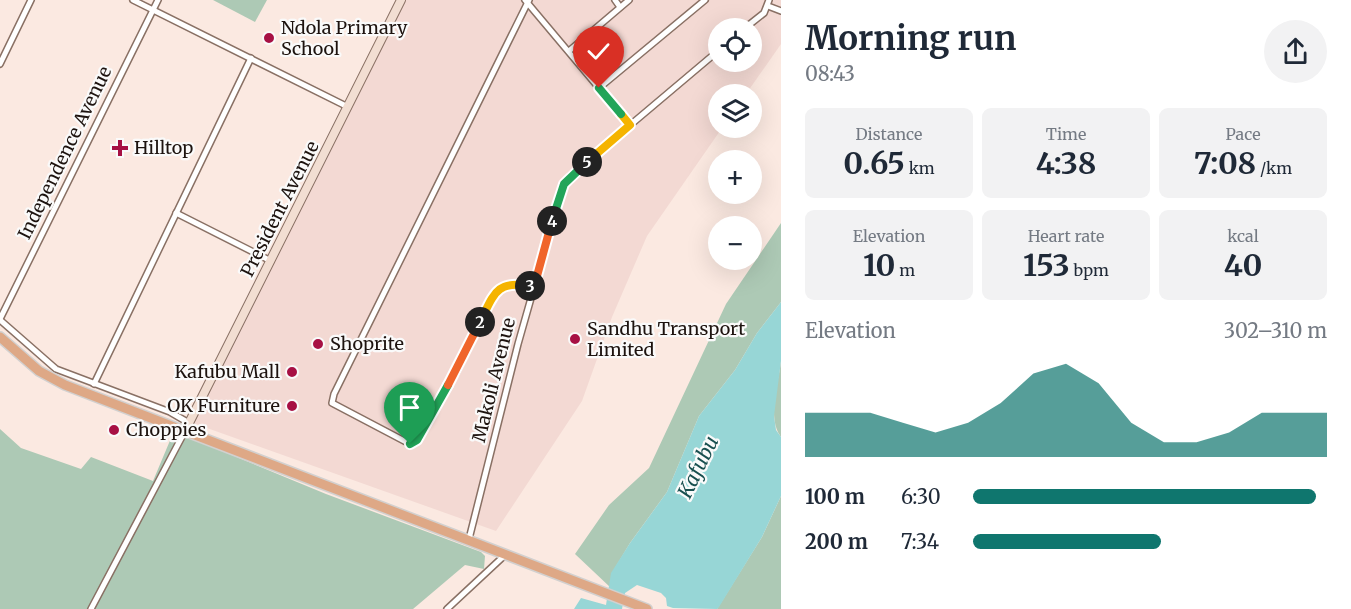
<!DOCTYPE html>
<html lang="en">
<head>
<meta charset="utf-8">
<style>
  body { margin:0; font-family:Merriweather,serif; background:#f2f2f3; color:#1f2937; height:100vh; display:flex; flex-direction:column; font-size:22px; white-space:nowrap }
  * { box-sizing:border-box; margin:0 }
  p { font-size:20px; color:#747a83 }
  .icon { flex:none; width:33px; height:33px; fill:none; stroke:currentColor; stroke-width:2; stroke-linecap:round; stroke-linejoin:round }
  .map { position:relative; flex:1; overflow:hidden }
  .panel { display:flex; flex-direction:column; background:#fff; width:570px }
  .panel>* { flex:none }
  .fabs { position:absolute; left:708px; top:18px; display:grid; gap:12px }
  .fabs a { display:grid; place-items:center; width:54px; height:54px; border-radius:50%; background:#fff; box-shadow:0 6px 24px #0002; font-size:30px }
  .pin { position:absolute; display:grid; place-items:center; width:51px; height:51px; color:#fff; margin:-62px -26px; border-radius:50% 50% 50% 0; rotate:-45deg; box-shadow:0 0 6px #0007 }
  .pin .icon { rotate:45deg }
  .km { position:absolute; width:30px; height:30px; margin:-15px; border-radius:50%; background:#222; color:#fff; font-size:16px; line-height:30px; text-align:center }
  .round { display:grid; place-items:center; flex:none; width:63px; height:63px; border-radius:32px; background:#f2f2f3 }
  .headline { display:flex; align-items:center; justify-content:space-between; height:102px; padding:0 24px }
  h1 { font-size:33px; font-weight:700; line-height:45px }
  .stats { display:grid; grid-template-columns:repeat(3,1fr); gap:9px; height:102px; padding:6px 24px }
  .stats div { display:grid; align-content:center; border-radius:9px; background:#f2f2f3; text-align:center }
  .stats b { font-size:30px; font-weight:700 }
  .stats small { font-size:16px; font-weight:400 }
  .stats p { font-size:16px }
  .chart { height:168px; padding:12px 24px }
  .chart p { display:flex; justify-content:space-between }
  .chart svg { width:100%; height:108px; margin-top:6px; fill:#0f766e; opacity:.7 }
  ul { padding:0 24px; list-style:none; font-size:20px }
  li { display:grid; grid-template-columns:96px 72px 1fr; align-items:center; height:45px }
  li i { height:15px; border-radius:8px; background:#0f766e }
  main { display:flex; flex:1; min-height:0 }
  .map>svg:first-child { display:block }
  .commercial { fill:#f3d9d3; fill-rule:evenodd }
  .green { fill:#adc9b5 }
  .water { fill:#97d6d6 }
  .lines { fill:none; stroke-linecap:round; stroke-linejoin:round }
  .minor-casing { stroke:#897064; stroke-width:8 }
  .secondary-casing { stroke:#897064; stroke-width:10 }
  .trunk-casing { stroke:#d2d0cf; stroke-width:12 }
  .minor { stroke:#fff; stroke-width:5 }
  .secondary { stroke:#f2ded2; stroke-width:8 }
  .trunk { stroke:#dea886; stroke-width:9 }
  .split-1-casing { stroke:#fff; stroke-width:12 }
  .split-2-casing { stroke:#fff; stroke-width:12 }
  .split-3-casing { stroke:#fff; stroke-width:12 }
  .split-4-casing { stroke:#fff; stroke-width:12 }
  .split-5-casing { stroke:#fff; stroke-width:12 }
  .split-6-casing { stroke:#fff; stroke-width:12 }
  .split-7-casing { stroke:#fff; stroke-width:12 }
  .split-1 { stroke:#22a559; stroke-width:8 }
  .split-2 { stroke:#f0652b; stroke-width:8 }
  .split-3 { stroke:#f5b400; stroke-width:8 }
  .split-4 { stroke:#f0652b; stroke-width:8 }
  .split-5 { stroke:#22a559; stroke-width:8 }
  .split-6 { stroke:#f5b400; stroke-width:8 }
  .split-7 { stroke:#22a559; stroke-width:8 }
  .poi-dot { fill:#a71044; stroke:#fafafa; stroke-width:2 }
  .labels { text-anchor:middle; stroke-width:4.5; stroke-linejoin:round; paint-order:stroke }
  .poi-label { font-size:18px; fill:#1d130f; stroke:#fafafa; text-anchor:start }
  .street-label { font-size:18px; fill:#1d130f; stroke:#fafafa }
  .water-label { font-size:20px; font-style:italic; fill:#195050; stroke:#fafafa }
</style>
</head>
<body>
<main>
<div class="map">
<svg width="781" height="609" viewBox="0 0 781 609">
  <rect width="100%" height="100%" fill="#fbe9e1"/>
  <path class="commercial" d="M404 0H781V44L746 94H718V128H722L647 236 612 317 582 401 496 531 193 423ZM718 28H752V62H718Z"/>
  <g class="green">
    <path d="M213 0H267L255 22Z"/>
    <path d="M781 223V302L757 333 735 370 699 416 667 492 630 543 612 573 611 588 575 554 609 505 649 468 726 304Z"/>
    <path d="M781 362V437C767 418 778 384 781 362Z"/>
    <path d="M0 429 21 448 81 469 91 457 153 481 174 431 326 494 481 552 485 556 484 569 465 565 413 609H0Z"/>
    <path d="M781 496V609H717L762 537Z"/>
  </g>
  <path class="water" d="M781 302V361L774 416 776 430 781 437V496L762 537 719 607 717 609 673 608 667 606 666 598 661 593 637 585 625 593 622 609H574L581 598 606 605 611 573 630 543 667 492 699 416 735 370 757 333Z"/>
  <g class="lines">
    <g class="minor-casing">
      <g id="minor">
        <path d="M133 0 348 107"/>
        <path d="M525 0 630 125"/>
        <path d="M529 0 334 394 332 403 410 444 414 443 456 373 494 294 508 284 534 287"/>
        <path d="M615 0 620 7"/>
        <path d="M768 6 781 11"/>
        <path d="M745 28 764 13 769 0"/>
        <path d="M569 51 629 0"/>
        <path d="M0 64 31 0"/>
        <path d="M599 88 705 0"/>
        <path d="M176 213 271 261"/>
        <path d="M0 319 158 0"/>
        <path d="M0 320 56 369 170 412 189 423"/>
        <path d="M94 384 251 58"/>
        <path d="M469 539 518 344 562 189 571 175 718 51"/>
        <path d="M91 609 185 431"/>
        <path d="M447 609 505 555"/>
      </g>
    </g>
    <g class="secondary-casing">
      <path id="secondary" d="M185 431 401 0"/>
    </g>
    <g class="trunk-casing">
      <path id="trunk" d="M0 337 39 371 65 385 647 609"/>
    </g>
    <use href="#minor" class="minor"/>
    <use href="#secondary" class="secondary"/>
    <use href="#trunk" class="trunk"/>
  </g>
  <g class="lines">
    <g class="split-1-casing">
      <path id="split-1" d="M410 444 417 440 448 385"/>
    </g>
    <g class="split-2-casing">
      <path id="split-2" d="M448 385 480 322"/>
    </g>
    <g class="split-3-casing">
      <path id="split-3" d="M480 322C494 294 496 280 530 286"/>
    </g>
    <g class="split-4-casing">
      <path id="split-4" d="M530 286 534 287 552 221"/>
    </g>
    <g class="split-5-casing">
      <path id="split-5" d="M552 221 564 184 587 162"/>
    </g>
    <g class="split-6-casing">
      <path id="split-6" d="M587 162 630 125 621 114"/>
    </g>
    <g class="split-7-casing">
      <path id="split-7" d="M599 88 621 114"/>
    </g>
    <use href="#split-1" class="split-1"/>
    <use href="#split-2" class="split-2"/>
    <use href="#split-3" class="split-3"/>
    <use href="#split-4" class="split-4"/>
    <use href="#split-5" class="split-5"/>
    <use href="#split-6" class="split-6"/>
    <use href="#split-7" class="split-7"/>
  </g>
  <g class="poi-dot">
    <circle cx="269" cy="38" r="6"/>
    <path d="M117 139h6v6h6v6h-6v6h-6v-6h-6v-6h6z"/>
    <circle cx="575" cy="339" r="6"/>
    <circle cx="318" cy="344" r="6"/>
    <circle cx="292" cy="372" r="6"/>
    <circle cx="292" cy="406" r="6"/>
    <circle cx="114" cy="430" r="6"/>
  </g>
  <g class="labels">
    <g class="poi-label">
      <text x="281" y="34">Ndola Primary<tspan x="281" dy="21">School</tspan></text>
      <text x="134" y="154">Hilltop</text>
      <text x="587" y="335">Sandhu Transport<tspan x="587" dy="21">Limited</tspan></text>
      <text x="330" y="350">Shoprite</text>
      <text x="280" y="378" text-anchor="end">Kafubu Mall</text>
      <text x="280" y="412" text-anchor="end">OK Furniture</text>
      <text x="126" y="436">Choppies</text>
    </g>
    <g class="street-label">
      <text transform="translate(65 153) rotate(-64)" y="6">Independence Avenue</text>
      <text transform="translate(280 209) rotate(-63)" y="6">President Avenue</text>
      <text transform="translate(494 380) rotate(-76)" y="6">Makoli Avenue</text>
    </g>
    <g class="water-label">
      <text transform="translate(698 467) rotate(-64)" y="7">Kafubu</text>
    </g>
  </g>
</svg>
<div class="fabs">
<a><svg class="icon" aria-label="locate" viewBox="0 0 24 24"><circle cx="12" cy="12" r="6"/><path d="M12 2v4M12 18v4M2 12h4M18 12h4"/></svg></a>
<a><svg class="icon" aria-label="layers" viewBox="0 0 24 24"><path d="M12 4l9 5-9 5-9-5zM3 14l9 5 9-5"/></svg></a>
<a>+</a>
<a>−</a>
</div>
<div class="pin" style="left:410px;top:444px;background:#1e9e55"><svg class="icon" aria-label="arrive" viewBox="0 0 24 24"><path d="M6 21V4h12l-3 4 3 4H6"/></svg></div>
<div class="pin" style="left:599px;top:88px;background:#d93025"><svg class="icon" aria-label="check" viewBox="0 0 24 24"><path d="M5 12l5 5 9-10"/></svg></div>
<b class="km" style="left:480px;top:322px">2</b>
<b class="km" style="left:530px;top:286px">3</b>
<b class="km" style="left:552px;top:221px">4</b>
<b class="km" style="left:587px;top:162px">5</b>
</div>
<section class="panel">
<div class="headline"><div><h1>Morning run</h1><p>08:43</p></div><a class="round"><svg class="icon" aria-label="share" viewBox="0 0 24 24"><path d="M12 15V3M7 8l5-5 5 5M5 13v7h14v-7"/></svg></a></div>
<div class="stats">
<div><p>Distance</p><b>0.65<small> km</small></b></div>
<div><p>Time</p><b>4:38</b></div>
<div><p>Pace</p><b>7:08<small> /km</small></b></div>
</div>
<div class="stats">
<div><p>Elevation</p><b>10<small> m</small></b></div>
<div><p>Heart rate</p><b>153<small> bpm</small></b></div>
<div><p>kcal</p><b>40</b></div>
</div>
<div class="chart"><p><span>Elevation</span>302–310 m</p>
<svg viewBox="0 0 160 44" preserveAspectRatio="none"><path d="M0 44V26L10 26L20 26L30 30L40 34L50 30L60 22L70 10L80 6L90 14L100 30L110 38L120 38L130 34L140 26L150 26L160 26V44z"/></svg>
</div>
<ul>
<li><b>100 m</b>6:30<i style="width:97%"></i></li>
<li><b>200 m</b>7:34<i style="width:53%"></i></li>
</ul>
</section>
</main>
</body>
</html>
